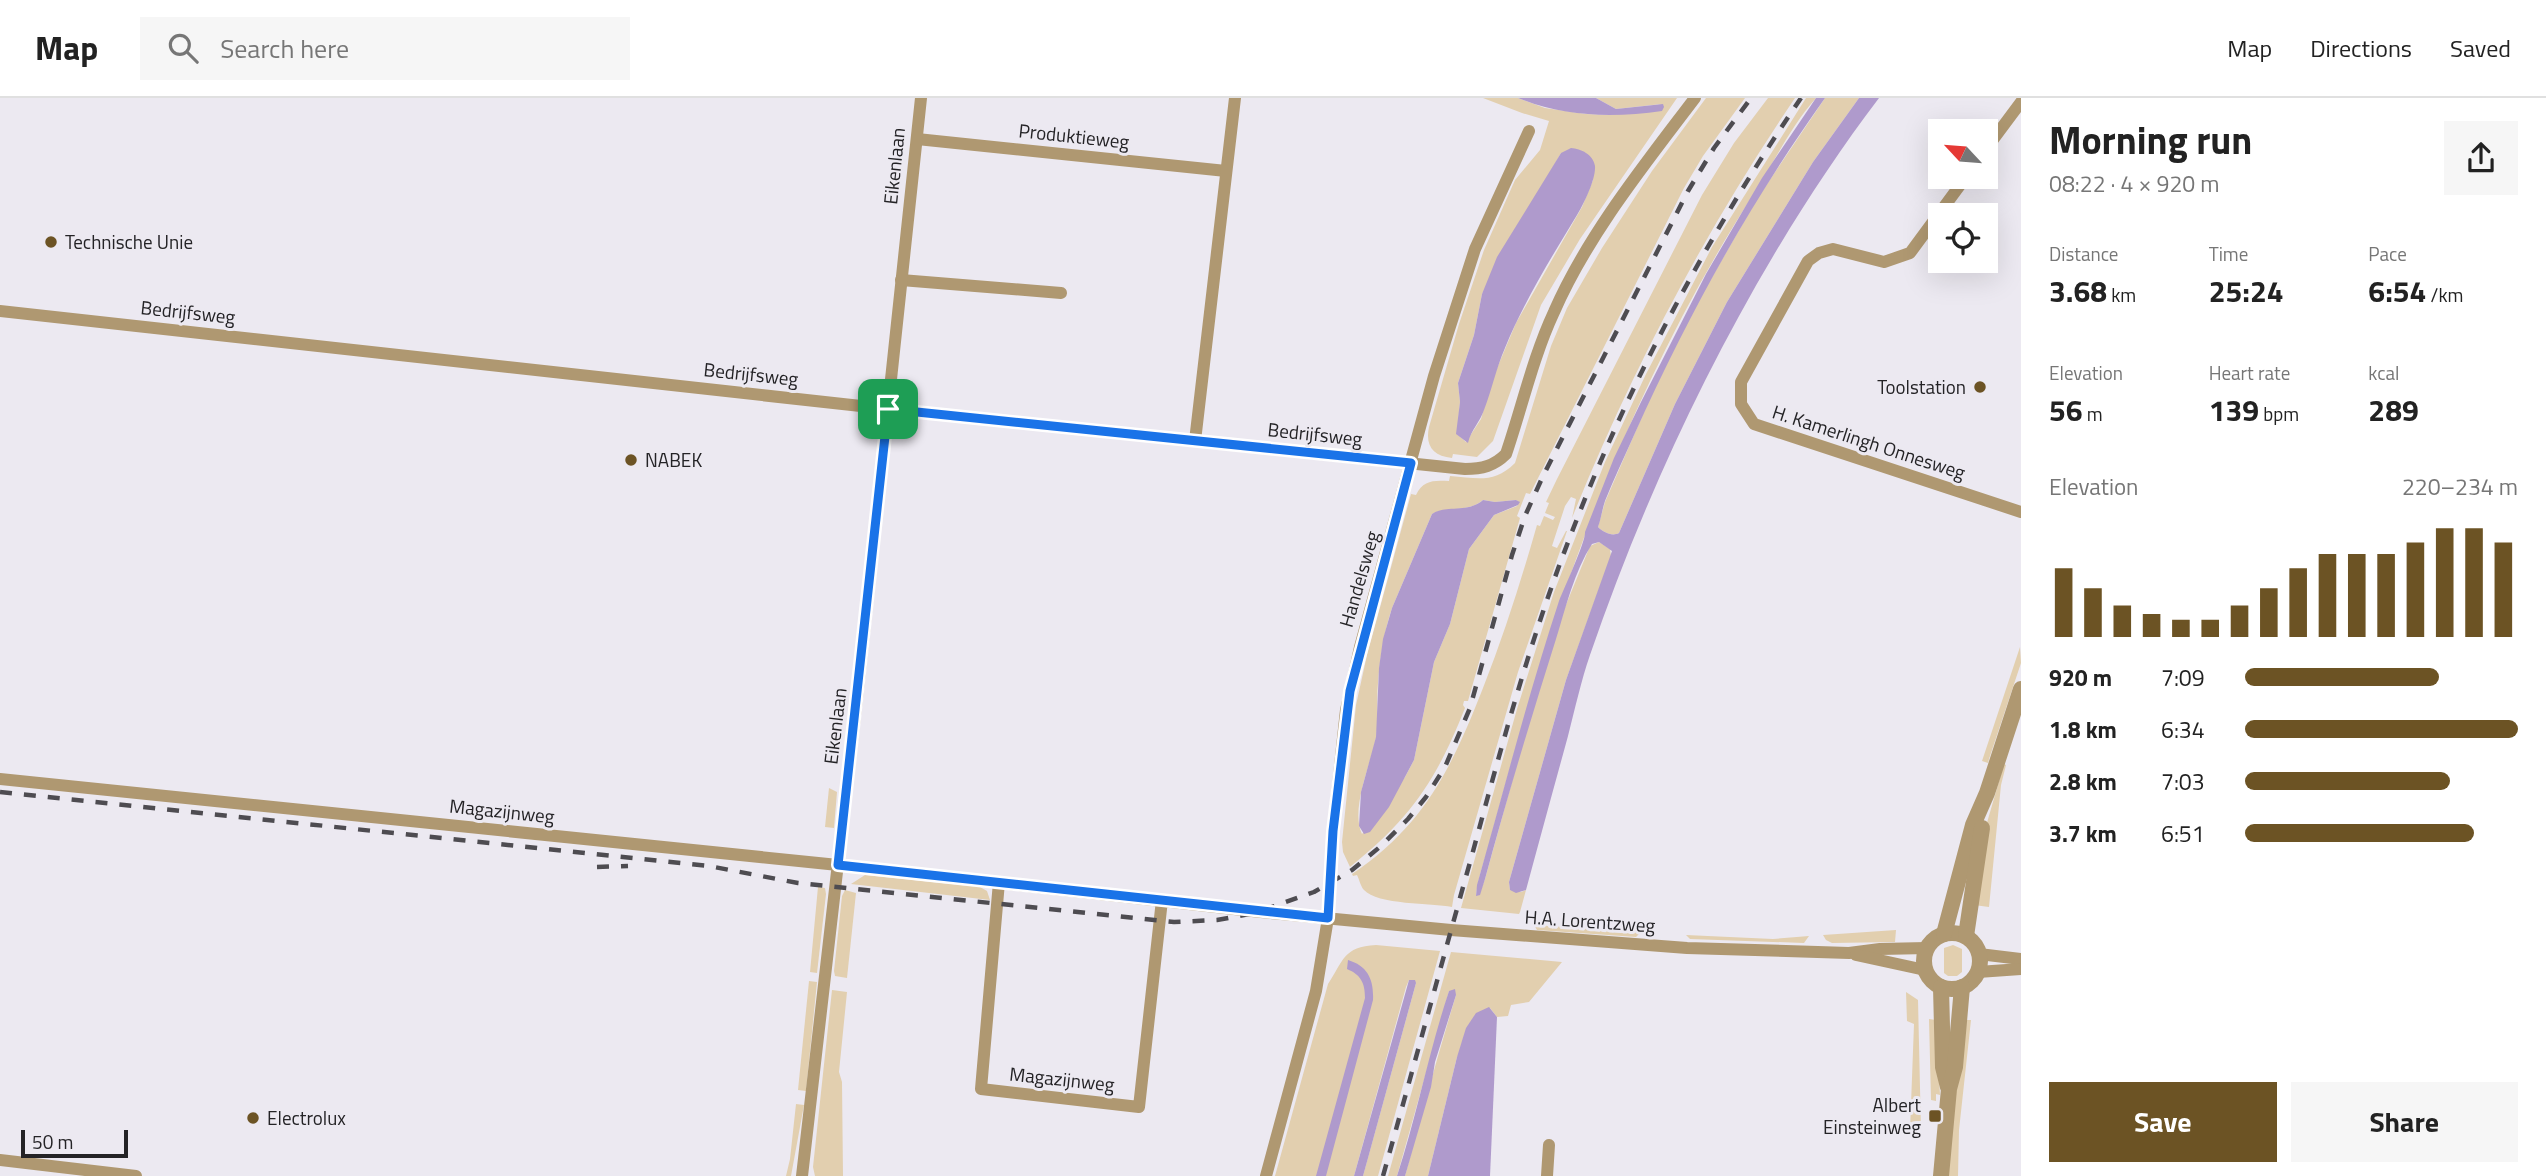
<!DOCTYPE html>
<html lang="en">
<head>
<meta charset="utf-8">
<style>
  body { margin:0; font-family:"Titillium Web",sans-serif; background:#f6f6f6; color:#222; height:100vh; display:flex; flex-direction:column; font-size:26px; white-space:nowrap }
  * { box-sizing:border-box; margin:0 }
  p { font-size:23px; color:#767676 }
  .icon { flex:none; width:38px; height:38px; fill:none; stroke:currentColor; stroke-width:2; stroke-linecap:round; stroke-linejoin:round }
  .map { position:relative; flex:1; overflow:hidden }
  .panel { display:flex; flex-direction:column; background:#fff; width:525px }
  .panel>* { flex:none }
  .needle { width:46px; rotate:296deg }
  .tools { position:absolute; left:1928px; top:21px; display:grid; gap:14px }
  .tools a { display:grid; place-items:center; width:70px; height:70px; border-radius:0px; background:#fff; box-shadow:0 7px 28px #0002; font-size:35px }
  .scale { position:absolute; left:21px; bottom:18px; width:107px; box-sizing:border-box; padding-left:7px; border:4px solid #242326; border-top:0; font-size:19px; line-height:24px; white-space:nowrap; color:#242326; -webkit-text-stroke:5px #ece9f1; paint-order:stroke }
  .pin { position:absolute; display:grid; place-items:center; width:60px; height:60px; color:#fff; margin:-30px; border-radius:14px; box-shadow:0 4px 10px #0006 }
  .round { display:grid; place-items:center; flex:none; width:74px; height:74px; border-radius:0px; background:#f6f6f6 }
  .overview { display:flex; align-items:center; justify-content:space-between; height:119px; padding:0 28px }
  h1 { font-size:38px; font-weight:700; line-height:52px }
  .metrics { display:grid; grid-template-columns:repeat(3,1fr); gap:10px; height:119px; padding:7px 28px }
  .metrics div { display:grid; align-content:center }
  .metrics b { font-size:30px; font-weight:700 }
  .metrics small { font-size:19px; font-weight:400 }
  .metrics p { font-size:19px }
  .chart { height:196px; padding:14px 28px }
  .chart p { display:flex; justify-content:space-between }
  .chart svg { width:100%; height:126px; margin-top:7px; stroke:#6c5324; stroke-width:6 }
  .action { display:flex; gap:14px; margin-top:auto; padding:14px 28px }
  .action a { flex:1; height:80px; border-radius:0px; background:#6c5324; color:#fff; font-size:28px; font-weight:700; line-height:80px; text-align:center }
  .action a+a { background:#f6f6f6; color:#222 }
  ul { padding:0 28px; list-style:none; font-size:23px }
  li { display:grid; grid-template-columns:112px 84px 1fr; align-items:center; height:52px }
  li i { height:18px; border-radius:9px; background:#6c5324 }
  header { display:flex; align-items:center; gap:42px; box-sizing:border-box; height:98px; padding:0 35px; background:#fff; border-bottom:2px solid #e0e0e0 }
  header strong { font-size:33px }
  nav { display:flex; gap:38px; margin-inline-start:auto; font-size:24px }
  .search { width:490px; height:63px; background:#f6f6f6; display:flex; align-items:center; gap:18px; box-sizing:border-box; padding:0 24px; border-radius:0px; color:#767676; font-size:26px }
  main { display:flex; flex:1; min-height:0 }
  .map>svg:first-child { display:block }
  .green { fill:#e2cfaf; fill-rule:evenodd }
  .water { fill:#af9acc }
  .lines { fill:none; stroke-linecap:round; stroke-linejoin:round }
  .minor { stroke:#af9871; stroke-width:12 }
  .tertiary { stroke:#af9871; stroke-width:16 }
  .rail { stroke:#4e4c51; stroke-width:4.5; stroke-dasharray:12 12; stroke-linecap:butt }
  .route-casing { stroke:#fff; stroke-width:14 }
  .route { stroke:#1a73e8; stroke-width:9 }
  .poi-dot { fill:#6c5324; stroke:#ece9f1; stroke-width:2.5 }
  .labels { text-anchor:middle; stroke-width:6; stroke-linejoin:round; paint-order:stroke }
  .street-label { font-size:19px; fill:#242326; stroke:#ece9f1 }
  .poi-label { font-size:19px; fill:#242326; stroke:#ece9f1; text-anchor:start }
</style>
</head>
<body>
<header>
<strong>Map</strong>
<div class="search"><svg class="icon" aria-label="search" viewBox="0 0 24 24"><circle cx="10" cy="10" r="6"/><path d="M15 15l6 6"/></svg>Search here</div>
<nav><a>Map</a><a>Directions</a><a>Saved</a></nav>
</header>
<main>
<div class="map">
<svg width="2021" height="1078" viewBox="0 0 2021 1078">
  <rect width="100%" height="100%" fill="#ece9f1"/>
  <g class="green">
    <path d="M1483 0H1518L1545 10 1586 16 1610 17 1662 6 1616 11 1596 0H1677L1580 141 1541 207 1493 343 1477 359 1453 356 1452 360C1433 358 1425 348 1429 329L1459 226 1484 152 1515 82 1540 52 1549 23 1522 15ZM1561 55 1593 82 1582 109 1516 225 1492 282 1481 321 1466 344 1457 336 1460 304 1458 285 1474 237 1482 196Z"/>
    <path d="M1706 0H1745L1703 58 1684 90 1530 396 1526 395 1517 418 1520 420 1468 603H1464L1463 607 1465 610C1436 683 1411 720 1350 769L1343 754 1342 744 1356 607 1367 557 1411 396 1416 397C1423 382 1434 382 1449 383L1450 378C1477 380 1494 386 1515 365L1551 248 1567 210 1602 150 1652 73ZM1483 402 1495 404 1516 402 1519 404 1517 408 1494 417 1469 451 1450 526 1434 564 1414 662 1405 679 1362 736C1350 711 1371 666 1376 640 1379 622 1376 603 1378 585 1380 560 1384 534 1392 510L1432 416C1449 408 1468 415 1483 402Z"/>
    <path d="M1768 0H1795C1706 131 1631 273 1572 420L1576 401 1571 399 1565 408 1552 448 1557 450 1566 433H1567L1518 574 1454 797 1452 809C1432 805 1377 807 1364 792 1361 789 1359 781 1357 777L1353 778 1352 776C1425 727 1452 669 1483 590 1504 537 1521 483 1537 427L1540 428 1544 418 1553 422 1555 419 1545 415 1549 405 1546 404 1557 381 1702 97 1734 45Z"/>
    <path d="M1806 0H1816C1790 29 1774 65 1753 97 1644 266 1570 457 1516 649 1506 683 1497 717 1488 750 1483 766 1478 781 1476 797H1479L1485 781 1526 633 1561 519 1590 448 1599 444 1610 451 1611 458 1566 582 1509 784 1510 792 1521 794 1526 792 1520 814 1519 816 1461 810 1517 611 1554 494 1605 364 1646 276 1712 149Z"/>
    <path d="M1825 0H1859L1813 64 1727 204 1675 306 1619 435C1612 439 1603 434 1598 429L1605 404 1650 300 1694 210 1757 101Z"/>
    <path d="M2020 549 2021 565 1989 661 1988 665 1982 663Z"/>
    <path d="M2004 666 2006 667 2001 687 1989 809 1974 807 1984 735Z"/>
    <path d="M829 690 837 694 834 730 825 729Z"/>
    <path d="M865 777 980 789 987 793 990 802 851 786Z"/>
    <path d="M818 789 825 790 826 796 817 875 810 874Z"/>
    <path d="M845 792 856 795 847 880 835 878 834 873 842 798Z"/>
    <path d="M1534 827 1641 834 1636 839 1537 832Z"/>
    <path d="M1896 832 1895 844 1832 845 1826 842 1823 837Z"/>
    <path d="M1686 837 1773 841 1809 838 1804 845 1690 841Z"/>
    <path d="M1376 847 1440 853 1378 1078H1363L1416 885 1412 882H1409L1406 889 1354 1078H1275L1328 886C1344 862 1343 849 1376 847Z"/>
    <path d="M1953 847 1962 851V874L1957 878H1948L1944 875V850Z"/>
    <path d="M1451 854 1562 864 1529 904 1511 907 1508 918 1497 919 1490 910 1457 959 1428 1078H1405C1421 1017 1438 957 1456 897L1449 893 1397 1078H1388Z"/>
    <path d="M809 883 817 884 806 993 798 992Z"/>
    <path d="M832 892 847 894 839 974 842 984 843 1078H815L813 1069Z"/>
    <path d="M1906 894 1918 902 1921 1033H1910L1914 926 1907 923Z"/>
    <path d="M1929 921 1936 922 1940 997 1936 996V1003L1931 1002Z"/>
    <path d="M1963 922H1971L1959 1032 1958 1078H1948Z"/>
    <path d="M796 1006 804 1007 791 1078H786L790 1061Z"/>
  </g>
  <g class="water">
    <path d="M1518 0H1596L1616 11 1663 6 1664 9 1662 13C1613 20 1564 19 1518 0Z"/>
    <path d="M1816 0H1825C1750 105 1688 217 1635 335 1625 358 1614 380 1605 403 1602 412 1601 421 1598 429 1603 434 1612 439 1619 435L1675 306 1727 204 1813 64 1859 0H1879C1756 162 1656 364 1590 557 1581 583 1575 611 1568 638 1554 689 1540 740 1526 792L1516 795 1510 792 1509 784 1566 582 1612 453 1599 444 1592 446C1574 474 1566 509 1556 541 1531 620 1507 700 1485 781L1480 797 1476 798 1477 787C1504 692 1528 597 1559 503 1564 490 1586 443 1585 434L1614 360 1641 304 1706 176 1762 80Z"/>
    <path d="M1571 50C1581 51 1593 56 1595 68 1596 82 1582 110 1574 122 1549 163 1523 206 1505 250 1496 271 1492 291 1484 312 1480 324 1471 332 1468 345L1456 336 1460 304 1458 285 1474 237 1482 196 1497 159 1561 55Z"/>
    <path d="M1483 402 1495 404 1516 402 1520 404 1518 407 1494 417 1469 451 1450 526 1434 564 1414 662 1389 709 1370 734 1364 736 1359 728 1361 694 1376 639 1379 570 1383 541 1392 510 1432 416C1446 406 1467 416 1483 402Z"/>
    <path d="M1348 862C1368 868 1374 882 1373 902L1326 1078H1316L1365 900C1365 885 1361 877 1347 871Z"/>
    <path d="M1409 882H1415L1416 885 1368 1060 1363 1078H1354Z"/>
    <path d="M1455 891 1456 897 1435 964 1431 989 1405 1078H1397C1417 1017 1429 953 1449 893Z"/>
    <path d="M1489 909 1497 919 1490 1078H1428L1457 959 1466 930 1476 915Z"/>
  </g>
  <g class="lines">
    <g class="minor">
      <path d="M917 41 1226 73"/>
      <path d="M1986 51 2021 4"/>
      <path d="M1966 79 1910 155 1884 164 1833 151 1819 155 1808 163 1741 284V306L1754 326 2021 414"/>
      <path d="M901 182 1061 195"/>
      <path d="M0 213 888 311 1465 371C1482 371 1494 368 1506 356 1522 309 1533 259 1554 214 1587 138 1645 66 1695 0"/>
      <path d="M1195 343 1235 0"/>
      <path d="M0 681 838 767 1261 814 1451 832 1687 850 1849 855 1880 851 1927 850"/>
      <path d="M999 784 981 991 1139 1009 1162 802"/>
      <path d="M1979 856 2021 861"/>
      <path d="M1856 857 1925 872"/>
      <path d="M1978 874 2021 871"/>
      <path d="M0 1062 136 1078"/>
      <path d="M802 1078 857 600 921 0"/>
      <path d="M1266 1078 1316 893 1328 820 1333 733 1346 612 1360 549 1434 278 1475 151 1529 33"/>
      <path d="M1547 1078 1549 1047"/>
    </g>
    <g class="tertiary">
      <circle cx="1952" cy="863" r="28"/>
      <path d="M1944 836 1973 727 1987 695 2021 591"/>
      <path d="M1966 838 1982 730"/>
      <path d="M1941 889 1943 969 1948 989"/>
      <path d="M1941 1078 1949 991 1955 969 1962 889"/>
    </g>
    <g class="rail">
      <path d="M0 694 709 768 798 785 1174 824 1217 822 1255 815 1314 794 1352 772 1381 748 1408 721 1426 699 1445 669 1470 610 1512 457 1525 418 1543 378 1688 93 1714 50 1751 0"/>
      <path d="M597 769 628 768"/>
      <path d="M1383 1078C1413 971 1442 864 1472 757 1501 650 1530 542 1570 439 1629 284 1708 137 1801 0"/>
    </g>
  </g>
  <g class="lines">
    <g class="route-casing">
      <path id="route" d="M888 311 1411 365 1350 593 1333 733 1328 820 838 767Z"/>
    </g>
    <use href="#route" class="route"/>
  </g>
  <g class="poi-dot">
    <circle cx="51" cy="144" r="7"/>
    <circle cx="1980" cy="289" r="7"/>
    <circle cx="631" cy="362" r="7"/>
    <rect x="1928" y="1011" width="14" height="14" rx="3.5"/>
    <circle cx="253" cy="1020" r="7"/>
  </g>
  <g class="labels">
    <g class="street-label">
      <text transform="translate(1074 38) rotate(6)" y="7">Produktieweg</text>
      <text transform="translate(894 68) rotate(-84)" y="7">Eikenlaan</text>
      <text transform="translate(188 214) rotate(6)" y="7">Bedrijfsweg</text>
      <text transform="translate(751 276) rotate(6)" y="7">Bedrijfsweg</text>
      <text transform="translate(1315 336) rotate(6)" y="7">Bedrijfsweg</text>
      <text transform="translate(1869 344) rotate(18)" y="7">H. Kamerlingh Onnesweg</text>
      <text transform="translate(1359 481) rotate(-74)" y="7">Handelsweg</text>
      <text transform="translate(835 628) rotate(-83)" y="7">Eikenlaan</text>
      <text transform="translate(502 713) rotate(6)" y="7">Magazijnweg</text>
      <text transform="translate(1590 823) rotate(4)" y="7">H.A. Lorentzweg</text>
      <text transform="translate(1062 981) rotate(6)" y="7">Magazijnweg</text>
    </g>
    <g class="poi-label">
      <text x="65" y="151">Technische Unie</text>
      <text x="1966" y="296" text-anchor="end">Toolstation</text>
      <text x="645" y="369">NABEK</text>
      <text x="1921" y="1014" text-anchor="end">Albert<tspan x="1921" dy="22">Einsteinweg</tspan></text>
      <text x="267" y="1027">Electrolux</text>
    </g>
  </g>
</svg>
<div class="tools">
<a><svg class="needle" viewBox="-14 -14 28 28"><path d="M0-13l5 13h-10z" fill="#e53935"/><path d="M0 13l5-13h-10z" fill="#767676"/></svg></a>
<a><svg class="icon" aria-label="locate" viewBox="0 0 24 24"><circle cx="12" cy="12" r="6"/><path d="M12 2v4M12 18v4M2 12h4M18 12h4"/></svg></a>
</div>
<div class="scale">50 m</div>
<div class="pin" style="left:888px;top:311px;background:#1e9e55"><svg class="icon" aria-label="arrive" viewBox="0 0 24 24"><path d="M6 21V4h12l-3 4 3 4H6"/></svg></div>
</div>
<section class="panel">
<div class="overview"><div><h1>Morning run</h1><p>08:22 · 4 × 920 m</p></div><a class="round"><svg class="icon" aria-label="share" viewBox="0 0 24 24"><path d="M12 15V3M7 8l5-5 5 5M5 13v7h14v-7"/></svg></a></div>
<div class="metrics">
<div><p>Distance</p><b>3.68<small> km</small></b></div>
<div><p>Time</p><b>25:24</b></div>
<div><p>Pace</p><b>6:54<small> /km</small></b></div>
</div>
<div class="metrics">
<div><p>Elevation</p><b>56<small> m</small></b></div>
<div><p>Heart rate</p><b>139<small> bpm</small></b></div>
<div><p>kcal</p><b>289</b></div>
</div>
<div class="chart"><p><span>Elevation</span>220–234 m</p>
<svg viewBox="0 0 160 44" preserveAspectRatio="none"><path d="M5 44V20M15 44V27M25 44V33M35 44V36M45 44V38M55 44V38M65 44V33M75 44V27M85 44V20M95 44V15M105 44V15M115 44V15M125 44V11M135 44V6M145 44V6M155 44V11"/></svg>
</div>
<ul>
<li><b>920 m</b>7:09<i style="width:71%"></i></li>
<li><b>1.8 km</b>6:34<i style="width:100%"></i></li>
<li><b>2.8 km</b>7:03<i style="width:75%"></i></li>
<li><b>3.7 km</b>6:51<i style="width:84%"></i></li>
</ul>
<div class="action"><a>Save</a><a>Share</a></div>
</section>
</main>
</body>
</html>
